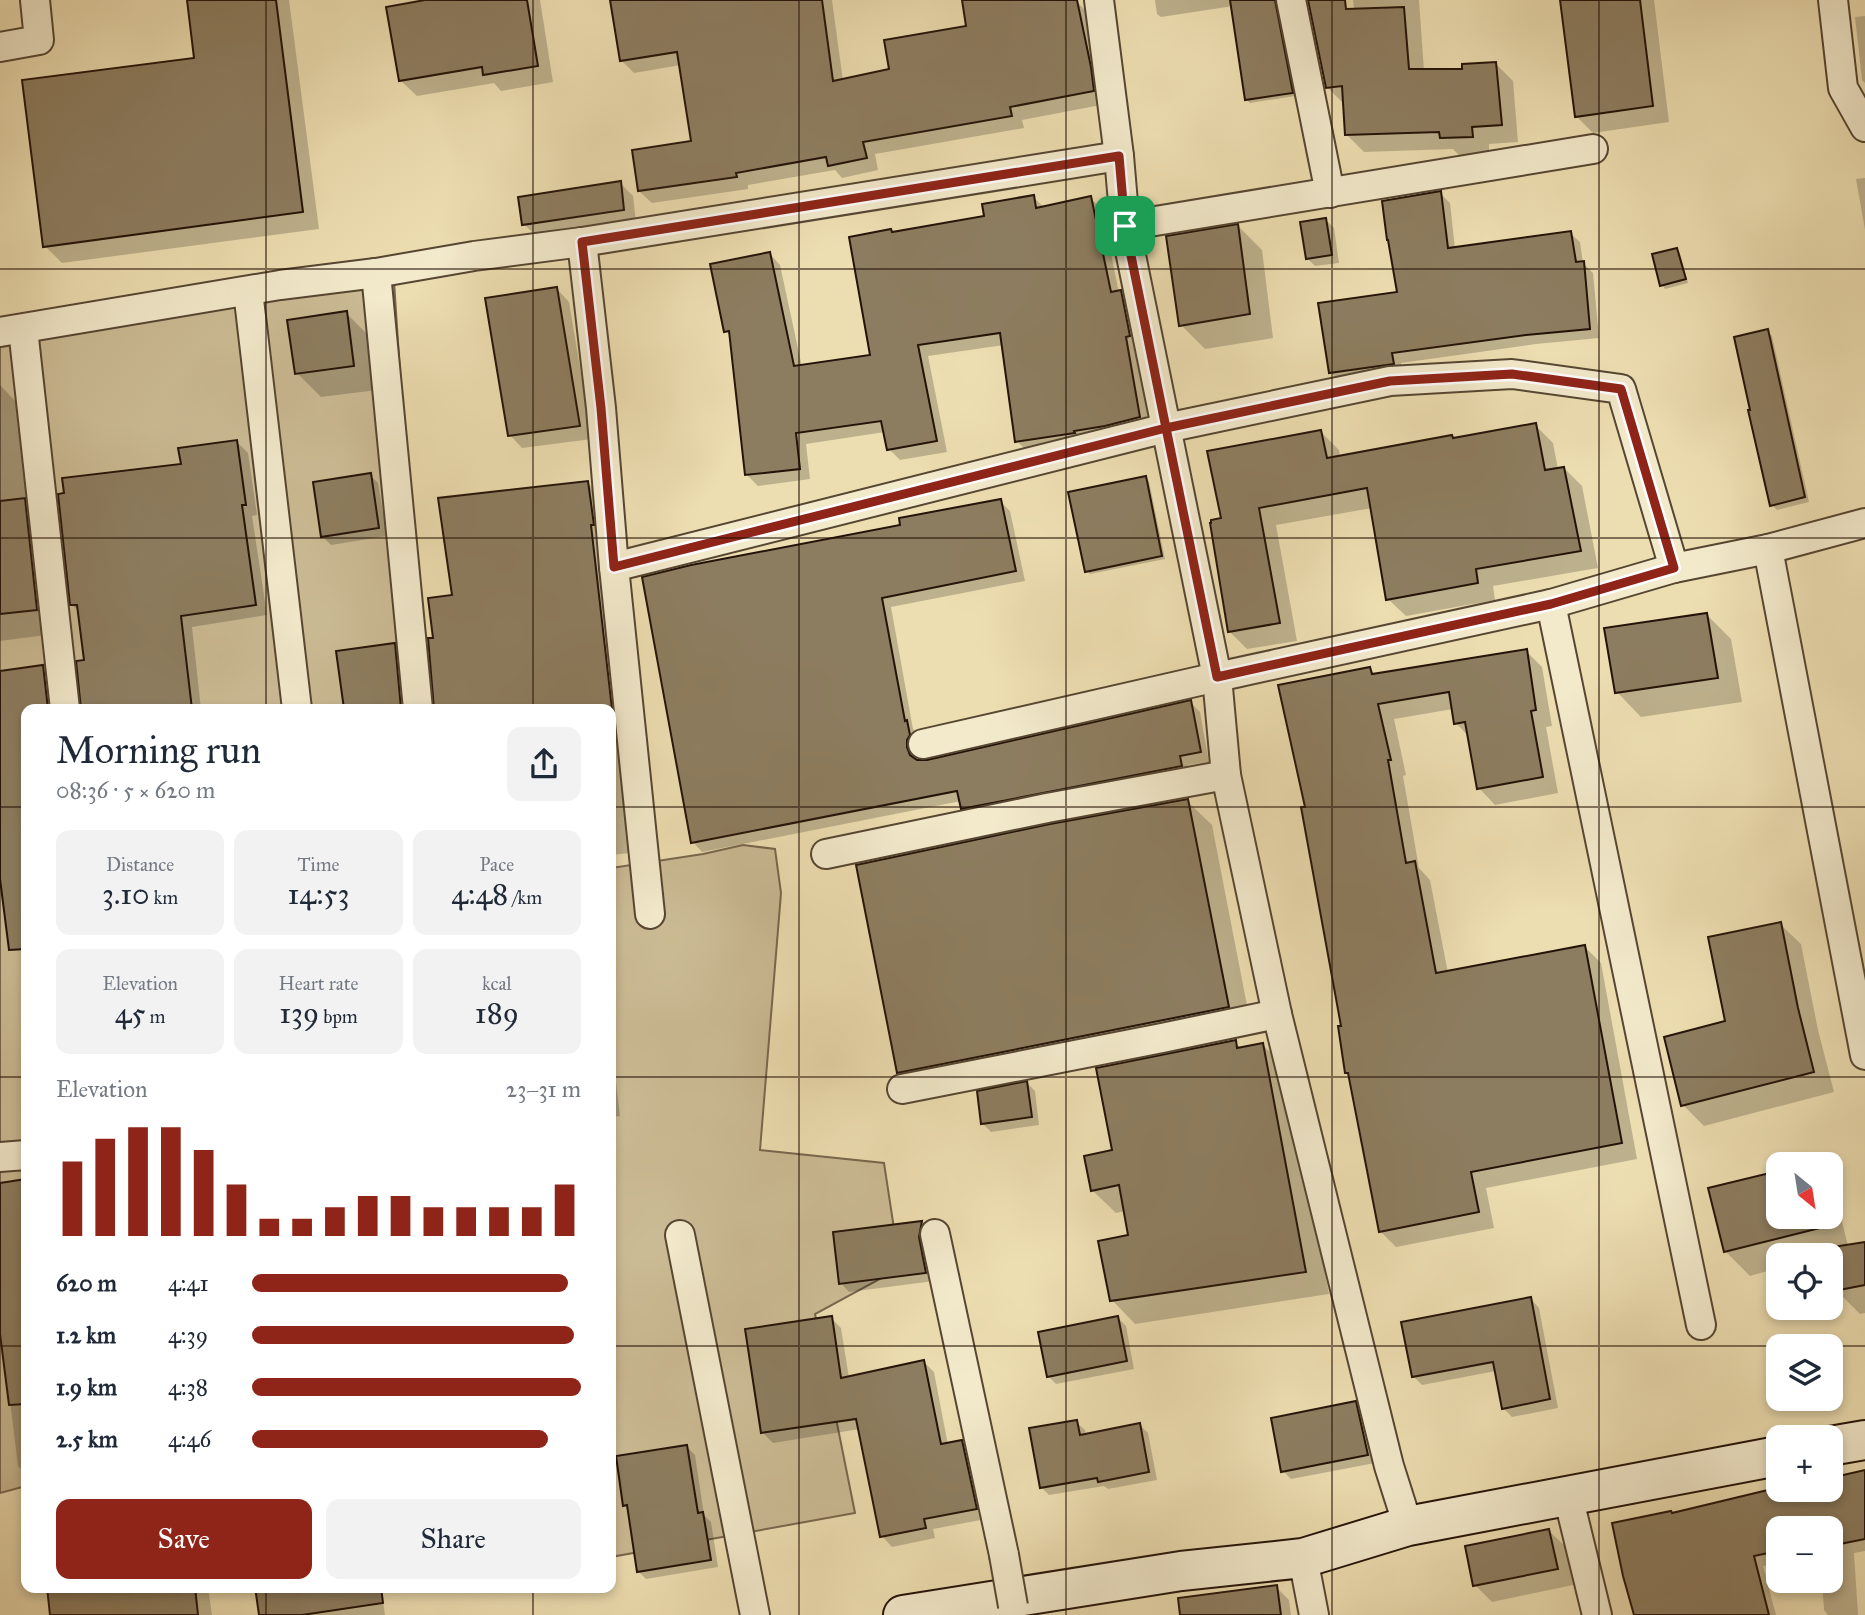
<!DOCTYPE html>
<html lang="en">
<head>
<meta charset="utf-8">
<style>
  body { margin:0; font-family:"IM FELL Great Primer",serif; background:#f2f2f3; color:#1f2937; height:100vh; display:flex; flex-direction:column; font-size:26px; white-space:nowrap }
  * { box-sizing:border-box; margin:0 }
  p { font-size:23px; color:#747a83 }
  .icon { flex:none; width:38px; height:38px; fill:none; stroke:currentColor; stroke-width:2; stroke-linecap:round; stroke-linejoin:round }
  .map { position:relative; flex:1; overflow:hidden }
  .drawer { position:absolute; left:21px; top:704px; width:595px; height:889px; display:flex; flex-direction:column; background:#fff; border-radius:14px; box-shadow:0 4px 10px #0003 }
  .drawer>* { flex:none }
  .needle { width:46px; rotate:150deg }
  .fabs { position:absolute; left:1766px; top:1152px; display:grid; gap:14px }
  .fabs a { display:grid; place-items:center; width:77px; height:77px; border-radius:14px; background:#fff; box-shadow:0 4px 10px #0003; font-size:35px }
  .pin { position:absolute; display:grid; place-items:center; width:60px; height:60px; color:#fff; margin:-30px; border-radius:14px; box-shadow:0 4px 10px #0006 }
  .round { display:grid; place-items:center; flex:none; width:74px; height:74px; border-radius:14px; background:#f2f2f3 }
  .overview { display:flex; align-items:center; justify-content:space-between; height:119px; padding:0 35px }
  h1 { font-size:38px; font-weight:600; line-height:52px }
  .metrics { display:grid; grid-template-columns:repeat(3,1fr); gap:10px; height:119px; padding:7px 35px }
  .metrics div { display:grid; align-content:center; border-radius:14px; background:#f2f2f3; text-align:center }
  .metrics b { font-size:30px; font-weight:600 }
  .metrics small { font-size:19px; font-weight:400 }
  .metrics p { font-size:19px }
  .chart { height:196px; padding:14px 35px }
  .chart p { display:flex; justify-content:space-between }
  .chart svg { width:100%; height:126px; margin-top:7px; stroke:#8f2418; stroke-width:6 }
  .action { display:flex; gap:14px; margin-top:auto; padding:14px 35px }
  .action a { flex:1; height:80px; border-radius:14px; background:#8f2418; color:#fff; font-size:28px; font-weight:600; line-height:80px; text-align:center }
  .action a+a { background:#f2f2f3; color:#1f2937 }
  ul { padding:0 35px; list-style:none; font-size:23px }
  li { display:grid; grid-template-columns:112px 84px 1fr; align-items:center; height:52px }
  li i { height:18px; border-radius:9px; background:#8f2418 }
  .map>svg:first-child { display:block }
  .green { fill:#cbbb94; stroke:#78674e; stroke-width:2 }
  .shadow { fill:#0003 }
  .building { fill:#8d7d60; stroke:#241308; stroke-width:2 }
  .lines { fill:none; stroke-linecap:round; stroke-linejoin:round }
  .street-casing { stroke:#564632; stroke-width:32 }
  .secondary-casing { stroke:#241308; stroke-width:42 }
  .street { stroke:#f3eacc; stroke-width:28 }
  .secondary { stroke:#f3eacc; stroke-width:38 }
  .street-bridge-casing { stroke:#564632; stroke-width:32; stroke-linecap:butt }
  .street-bridge { stroke:#f3eacc; stroke-width:28 }
  .route-casing { stroke:#fff; stroke-width:14 }
  .route { stroke:#8f2418; stroke-width:9 }
  .grid { fill:none; stroke:#241308; stroke-width:2; stroke-opacity:0.55 }
</style>
</head>
<body>
<div class="map">
<svg width="1865" height="1615" viewBox="0 0 1865 1615">
  <rect width="100%" height="100%" fill="#eddeb1"/>
  <filter id="stains"><feTurbulence type="fractalNoise" baseFrequency=".00286" numOctaves="4"/><feColorMatrix values="0 0 0 0 .2 0 0 0 0 .09 0 0 0 0 .02 0 0 0 .5 -.17"/></filter>
  <radialGradient id="worn" r=".72"><stop offset=".6" stop-color="#630" stop-opacity="0"/><stop offset="1" stop-color="#630" stop-opacity=".3"/></radialGradient>
  <g class="green">
    <path d="M394 281 422 709H26V1486L0 1493V340Z"/>
    <path d="M743 845 775 849 781 893 760 1150 884 1163 900 1268 815 1314 855 1513 611 1557V868L703 854Z"/>
  </g>
  <g class="shadow">
    <path d="M189 0H289L319 229 62 263 45 246 196 59Z"/>
    <path d="M435 0H540L553 82 501 91 494 83 417 96 400 80Z"/>
    <path d="M612 0H832L843 81 891 71 968 27 964 0 1076 1 1089 14 1106 104 1022 120 1024 128 875 154 878 170 842 178 835 170 748 185V189L652 203 639 191 693 143 681 65 634 73 621 60Z"/>
    <path d="M1155 0H1278V8L1295 96 1250 103 1246 100 1233 6 1161 17 1157 14Z"/>
    <path d="M1353 0H1419L1424 71 1464 70 1496 64 1513 81 1518 142 1489 144V153L1459 155 1453 149 1364 152 1347 135 1345 105 1327 87 1356 25Z"/>
    <path d="M1562 0H1654L1669 122 1593 133 1576 116Z"/>
    <path d="M1865 16V83L1862 80 1855 17Z"/>
    <path d="M1865 178V230L1856 179Z"/>
    <path d="M620 183 633 196 636 222 537 237 524 224Z"/>
    <path d="M1440 193 1450 203 1455 249 1570 233 1580 242 1583 263 1593 273 1599 338 1536 344 1401 363 1402 373 1340 382 1330 372 1399 294Z"/>
    <path d="M1033 197 1045 208 1090 198 1102 209 1119 293 1132 303 1136 348 1150 428 1028 452 1017 441 1004 345 928 356 947 452 900 460 889 449 885 432 806 444 810 479 758 486 747 475 731 336 726 331 769 253 780 265 802 367 872 357 893 234 987 217Z"/>
    <path d="M1326 220 1334 228 1339 263 1315 266 1307 258Z"/>
    <path d="M1238 226 1262 250 1273 338 1205 349 1181 325Z"/>
    <path d="M1677 249 1680 253 1688 283 1665 289 1662 285Z"/>
    <path d="M557 289 569 302 592 439 522 448 510 435Z"/>
    <path d="M346 313 370 337 377 390 321 397 297 373Z"/>
    <path d="M1767 331 1772 336 1809 502 1777 510 1772 505Z"/>
    <path d="M0 385 21 407 61 633 0 641Z"/>
    <path d="M1535 425 1553 443 1558 469 1564 468 1582 486 1598 568 1493 586 1495 600 1406 616 1388 599 1372 508 1276 525 1297 641 1247 649 1229 631 1223 520 1321 432 1339 450 1340 457Z"/>
    <path d="M237 442 248 453 257 515 252 516 267 615 192 627 201 709H83L86 662 80 612 72 605 183 465Z"/>
    <path d="M370 475 378 483 387 536 331 545 323 537Z"/>
    <path d="M1145 478 1149 481 1165 559 1090 574 1087 571Z"/>
    <path d="M587 483 592 487 598 529 595 530 630 853 611 855V709L435 639 454 596Z"/>
    <path d="M1000 501 1010 511 1025 581 891 607 913 729 916 732 919 745 916 750 917 761 927 762 1190 702 1200 712 1209 762 1188 765 1190 776 972 818 963 808 961 801 702 852 693 842 902 526Z"/>
    <path d="M1707 615 1731 639 1742 702 1641 717 1617 692Z"/>
    <path d="M394 645 399 649 405 709H346Z"/>
    <path d="M1526 651 1542 667 1552 726 1546 727 1558 793 1495 805 1479 788 1470 738 1456 723 1453 709 1394 719 1406 775 1403 776 1419 868 1430 880 1448 973 1584 946 1601 963 1637 1159 1486 1188 1494 1228 1396 1247 1380 1231 1351 1076 1347 1073 1343 1027 1307 808 1370 669 1376 675Z"/>
    <path d="M43 667 54 678 57 709H26V931L18 932 0 865V672Z"/>
    <path d="M1187 801 1212 825 1252 1031 923 1096 899 1072Z"/>
    <path d="M1780 924 1801 944 1818 1030 1834 1092 1704 1126 1683 1105Z"/>
    <path d="M1235 1042 1242 1049 1263 1045 1286 1068 1329 1294 1135 1324 1112 1300 1130 1237 1125 1211 1116 1213 1092 1190 1114 1152Z"/>
    <path d="M611 1056 613 1058 620 1116 611 1117Z"/>
    <path d="M1027 1083 1035 1091 1039 1125 991 1132 983 1124Z"/>
    <path d="M1778 1172V1216H1830V1185L1834 1189 1848 1246 1865 1245V1313L1860 1314 1836 1290 1830 1255H1778V1268L1750 1276 1725 1251Z"/>
    <path d="M26 1181V1474L18 1466 0 1320V1184Z"/>
    <path d="M921 1223 929 1231 934 1281 849 1292 841 1283Z"/>
    <path d="M1531 1299 1539 1308 1558 1408 1512 1417 1503 1408 1496 1371 1422 1385 1413 1376Z"/>
    <path d="M831 1318 841 1328 849 1378 924 1362 934 1372 948 1445 962 1442 972 1453 986 1519 933 1529 935 1538 892 1547 882 1536 860 1429 773 1443 762 1432Z"/>
    <path d="M1118 1318 1126 1326 1134 1369 1056 1384 1048 1376Z"/>
    <path d="M1355 1403 1364 1412 1375 1463 1291 1479 1283 1471Z"/>
    <path d="M1076 1422 1085 1430 1086 1435 1140 1425 1148 1433 1157 1480 1108 1489 1104 1486 1049 1495 1041 1487Z"/>
    <path d="M687 1447 695 1455 704 1515 711 1522 718 1567 646 1579 638 1571 629 1509 625 1505Z"/>
    <path d="M1865 1472V1551L1854 1553 1858 1615H1828L1824 1610 1822 1580H1830V1528H1778V1563L1763 1566 1776 1615H1635L1673 1514 1830 1489Z"/>
    <path d="M1549 1531 1566 1547 1573 1585 1492 1602 1475 1585Z"/>
    <path d="M49 1587H208L212 1615H52Z"/>
    <path d="M381 1587 385 1615H261Z"/>
    <path d="M1276 1587 1289 1600 1291 1615H1188Z"/>
  </g>
  <g class="building">
    <path d="M187 0H276L303 212 43 247 22 80 194 58Z"/>
    <path d="M425 0H527L538 66 483 75 482 67 399 81 386 7Z"/>
    <path d="M610 0H822L833 81 889 69 884 40 966 26 962 0H1077L1091 67 1094 91 1010 107 1012 116 863 142 867 158 828 166 826 157 736 173 737 177 638 191 632 150 691 141 677 52 620 61Z"/>
    <path d="M1230 0H1275L1293 93 1245 100Z"/>
    <path d="M1308 0H1345L1346 9 1404 7 1409 69H1462V64L1496 62 1502 125 1472 127 1473 137 1440 138 1439 132 1345 135 1342 86 1326 88Z"/>
    <path d="M1560 0H1640L1653 106 1575 117Z"/>
    <path d="M621 181 624 210 522 225 518 197Z"/>
    <path d="M1441 191 1448 248 1571 231 1576 262 1584 261 1590 329 1526 335 1392 353 1394 364 1329 373 1318 303 1397 292 1388 240H1387L1382 201Z"/>
    <path d="M1034 195 1036 208 1091 196 1111 292 1121 290 1130 336 1126 337 1140 417 1105 426 1074 431 1075 433 1015 442 1000 333 918 345 937 441 887 450 881 421 796 433 800 469 745 475 729 331 724 332 710 264 770 252 794 366 870 355 849 237 891 229 892 232 984 216 982 204Z"/>
    <path d="M1326 218 1332 255 1306 259 1300 222Z"/>
    <path d="M1238 224 1250 314 1179 326 1166 236Z"/>
    <path d="M1677 248 1686 279 1660 286 1652 254Z"/>
    <path d="M557 287 580 426 508 436 485 298Z"/>
    <path d="M347 311 354 366 295 374 287 320Z"/>
    <path d="M1768 329 1805 497 1770 506 1748 410H1750L1734 337Z"/>
    <path d="M1536 423 1545 470 1564 467 1581 551 1476 569 1478 583 1386 600 1367 488 1259 508 1280 623 1228 632 1210 523H1211V520L1221 518 1207 451 1321 430 1327 458 1452 435 1453 438Z"/>
    <path d="M237 440 246 505H242L256 605 181 616 192 709H81L76 661 84 660 77 605H70L58 494 64 493 62 478 181 464 178 448Z"/>
    <path d="M371 473 379 528 321 537 313 482Z"/>
    <path d="M1146 476 1162 556 1085 572 1068 492Z"/>
    <path d="M588 481 594 525H591L612 709H434L428 638H433L428 598 452 595 438 498Z"/>
    <path d="M25 498 37 610 0 614V501Z"/>
    <path d="M1001 499 1016 571 882 598 905 721 907 720 910 735 907 740V747L910 755 917 760H927L1191 700 1201 752 1180 756 1182 766 961 809 957 791 691 843 642 577 691 565 900 525 899 518Z"/>
    <path d="M1707 613 1718 678 1615 693 1604 628Z"/>
    <path d="M395 643 401 709H344L336 651Z"/>
    <path d="M1527 649 1536 710 1531 711 1543 777 1477 789 1465 722 1454 724 1449 692 1378 704 1391 760H1388L1406 863 1415 861 1436 973 1585 945 1622 1143 1471 1172 1479 1212 1379 1232 1348 1073H1345L1338 1026H1341L1301 807H1305L1278 685 1370 667 1372 674Z"/>
    <path d="M43 665 48 709H26V949L9 950 0 879V671Z"/>
    <path d="M1188 799 1229 1007 897 1073 856 865 1050 824Z"/>
    <path d="M1781 922 1798 1008 1814 1072 1681 1106 1664 1037 1725 1021 1708 937Z"/>
    <path d="M1236 1040 1237 1048 1263 1043 1306 1272 1110 1301 1098 1241 1128 1235 1119 1185 1091 1191 1084 1156 1112 1150 1096 1068Z"/>
    <path d="M1027 1081 1032 1117 981 1124 977 1091Z"/>
    <path d="M1778 1171V1216H1827L1828 1226 1724 1252 1708 1188Z"/>
    <path d="M26 1179V1404L9 1405 0 1334V1183Z"/>
    <path d="M922 1221 919 1237 926 1273 839 1284 833 1232Z"/>
    <path d="M1865 1242V1285L1834 1291 1830 1270V1255H1828L1826 1248Z"/>
    <path d="M1531 1297 1550 1399 1502 1409 1493 1362 1412 1377 1401 1322Z"/>
    <path d="M832 1316 841 1378 924 1360 941 1444 962 1440 977 1509 924 1519 926 1528 880 1537 856 1419 761 1433 745 1329Z"/>
    <path d="M1118 1316 1127 1361 1047 1377 1038 1332Z"/>
    <path d="M1356 1401 1368 1455 1281 1472 1271 1418Z"/>
    <path d="M1077 1420 1080 1435 1140 1423 1149 1472 1098 1482 1097 1478 1040 1488 1029 1428Z"/>
    <path d="M687 1445 698 1513 703 1512 711 1560 637 1572 627 1505 623 1506 616 1456Z"/>
    <path d="M1865 1470V1539L1830 1546V1528H1778V1551L1754 1556 1769 1615H1634L1623 1576 1612 1523 1671 1511 1672 1513 1772 1489H1830V1478Z"/>
    <path d="M1549 1529 1558 1569 1473 1586 1465 1546Z"/>
    <path d="M1277 1585 1281 1615H1180L1178 1598Z"/>
    <path d="M47 1587H195L198 1615H50Z"/>
    <path d="M255 1587H381L383 1603 302 1615H259Z"/>
  </g>
  <g class="lines">
    <g class="street-casing">
      <g id="street">
        <path d="M1291 0 1330 193"/>
        <path d="M1833 0 1843 88 1865 127"/>
        <path d="M0 47 39 40 35 0"/>
        <path d="M1125 226 1593 149"/>
        <path d="M582 242 601 408 614 567 650 914"/>
        <path d="M376 273 418 709"/>
        <path d="M248 291 297 709"/>
        <path d="M23 329 65 709"/>
        <path d="M0 332 280 285 376 273 474 256 582 242 1119 156"/>
        <path d="M1768 549 1865 1055"/>
        <path d="M614 567 1166 428 1390 381 1512 374 1621 389 1674 568"/>
        <path d="M1551 604 1701 1325"/>
        <path d="M923 744 1217 677 1125 226 1119 156 1099 0"/>
        <path d="M826 854 1047 808 1226 775"/>
        <path d="M902 1089 1162 1038 1277 1014"/>
        <path d="M0 1157 26 1155"/>
        <path d="M935 1234 1004 1555"/>
        <path d="M680 1235 755 1615"/>
        <path d="M1568 1496 1597 1615"/>
        <path d="M1408 1526 1389 1466 1277 1014 1226 775 1217 677 1551 604 1674 568 1768 549 1865 523"/>
        <path d="M1303 1558 1314 1615"/>
      </g>
    </g>
    <g class="secondary-casing">
      <g id="secondary">
        <path d="M1830 1446 1865 1440"/>
        <path d="M903 1615 1181 1571 1303 1558 1408 1526 1778 1456"/>
      </g>
    </g>
    <use href="#street" class="street"/>
    <use href="#secondary" class="secondary"/>
    <g class="street-bridge-casing">
      <path id="street-bridge" d="M1004 1555 1013 1606"/>
    </g>
    <use href="#street-bridge" class="street-bridge"/>
  </g>
  <g class="lines">
    <g class="route-casing">
      <path id="route" d="M1125 226 1119 156 582 242 601 408 614 567 1166 428 1217 677 1551 604 1674 568 1621 389 1512 374 1390 381 1166 428 1125 226"/>
    </g>
    <use href="#route" class="route"/>
  </g>
  <path class="grid" d="M266 0V709M533 0V709M799 0V1615M1066 0V1615M1332 0V1615M1599 0V1615M0 269H1865M0 538H1865M0 807H26M611 807H1865M0 1077H26M611 1077H1865M0 1346H26M611 1346H1778M1830 1346H1865M266 1587V1615M533 1587V1615"/>
  <rect width="100%" height="100%" filter="url(#stains)"/>
  <rect width="100%" height="100%" fill="url(#worn)"/>
</svg>
<div class="fabs">
<a><svg class="needle" viewBox="-14 -14 28 28"><path d="M0-13l5 13h-10z" fill="#e53935"/><path d="M0 13l5-13h-10z" fill="#747a83"/></svg></a>
<a><svg class="icon" aria-label="locate" viewBox="0 0 24 24"><circle cx="12" cy="12" r="6"/><path d="M12 2v4M12 18v4M2 12h4M18 12h4"/></svg></a>
<a><svg class="icon" aria-label="layers" viewBox="0 0 24 24"><path d="M12 4l9 5-9 5-9-5zM3 14l9 5 9-5"/></svg></a>
<a>+</a>
<a>−</a>
</div>
<div class="pin" style="left:1125px;top:226px;background:#1e9e55"><svg class="icon" aria-label="arrive" viewBox="0 0 24 24"><path d="M6 21V4h12l-3 4 3 4H6"/></svg></div>
<section class="drawer">
<div class="overview"><div><h1>Morning run</h1><p>08:36 · 5 × 620 m</p></div><a class="round"><svg class="icon" aria-label="share" viewBox="0 0 24 24"><path d="M12 15V3M7 8l5-5 5 5M5 13v7h14v-7"/></svg></a></div>
<div class="metrics">
<div><p>Distance</p><b>3.10<small> km</small></b></div>
<div><p>Time</p><b>14:53</b></div>
<div><p>Pace</p><b>4:48<small> /km</small></b></div>
</div>
<div class="metrics">
<div><p>Elevation</p><b>45<small> m</small></b></div>
<div><p>Heart rate</p><b>139<small> bpm</small></b></div>
<div><p>kcal</p><b>189</b></div>
</div>
<div class="chart"><p><span>Elevation</span>23–31 m</p>
<svg viewBox="0 0 160 44" preserveAspectRatio="none"><path d="M5 44V18M15 44V10M25 44V6M35 44V6M45 44V14M55 44V26M65 44V38M75 44V38M85 44V34M95 44V30M105 44V30M115 44V34M125 44V34M135 44V34M145 44V34M155 44V26"/></svg>
</div>
<ul>
<li><b>620 m</b>4:41<i style="width:96%"></i></li>
<li><b>1.2 km</b>4:39<i style="width:98%"></i></li>
<li><b>1.9 km</b>4:38<i style="width:100%"></i></li>
<li><b>2.5 km</b>4:46<i style="width:90%"></i></li>
</ul>
<div class="action"><a>Save</a><a>Share</a></div>
</section>
</div>
</body>
</html>
